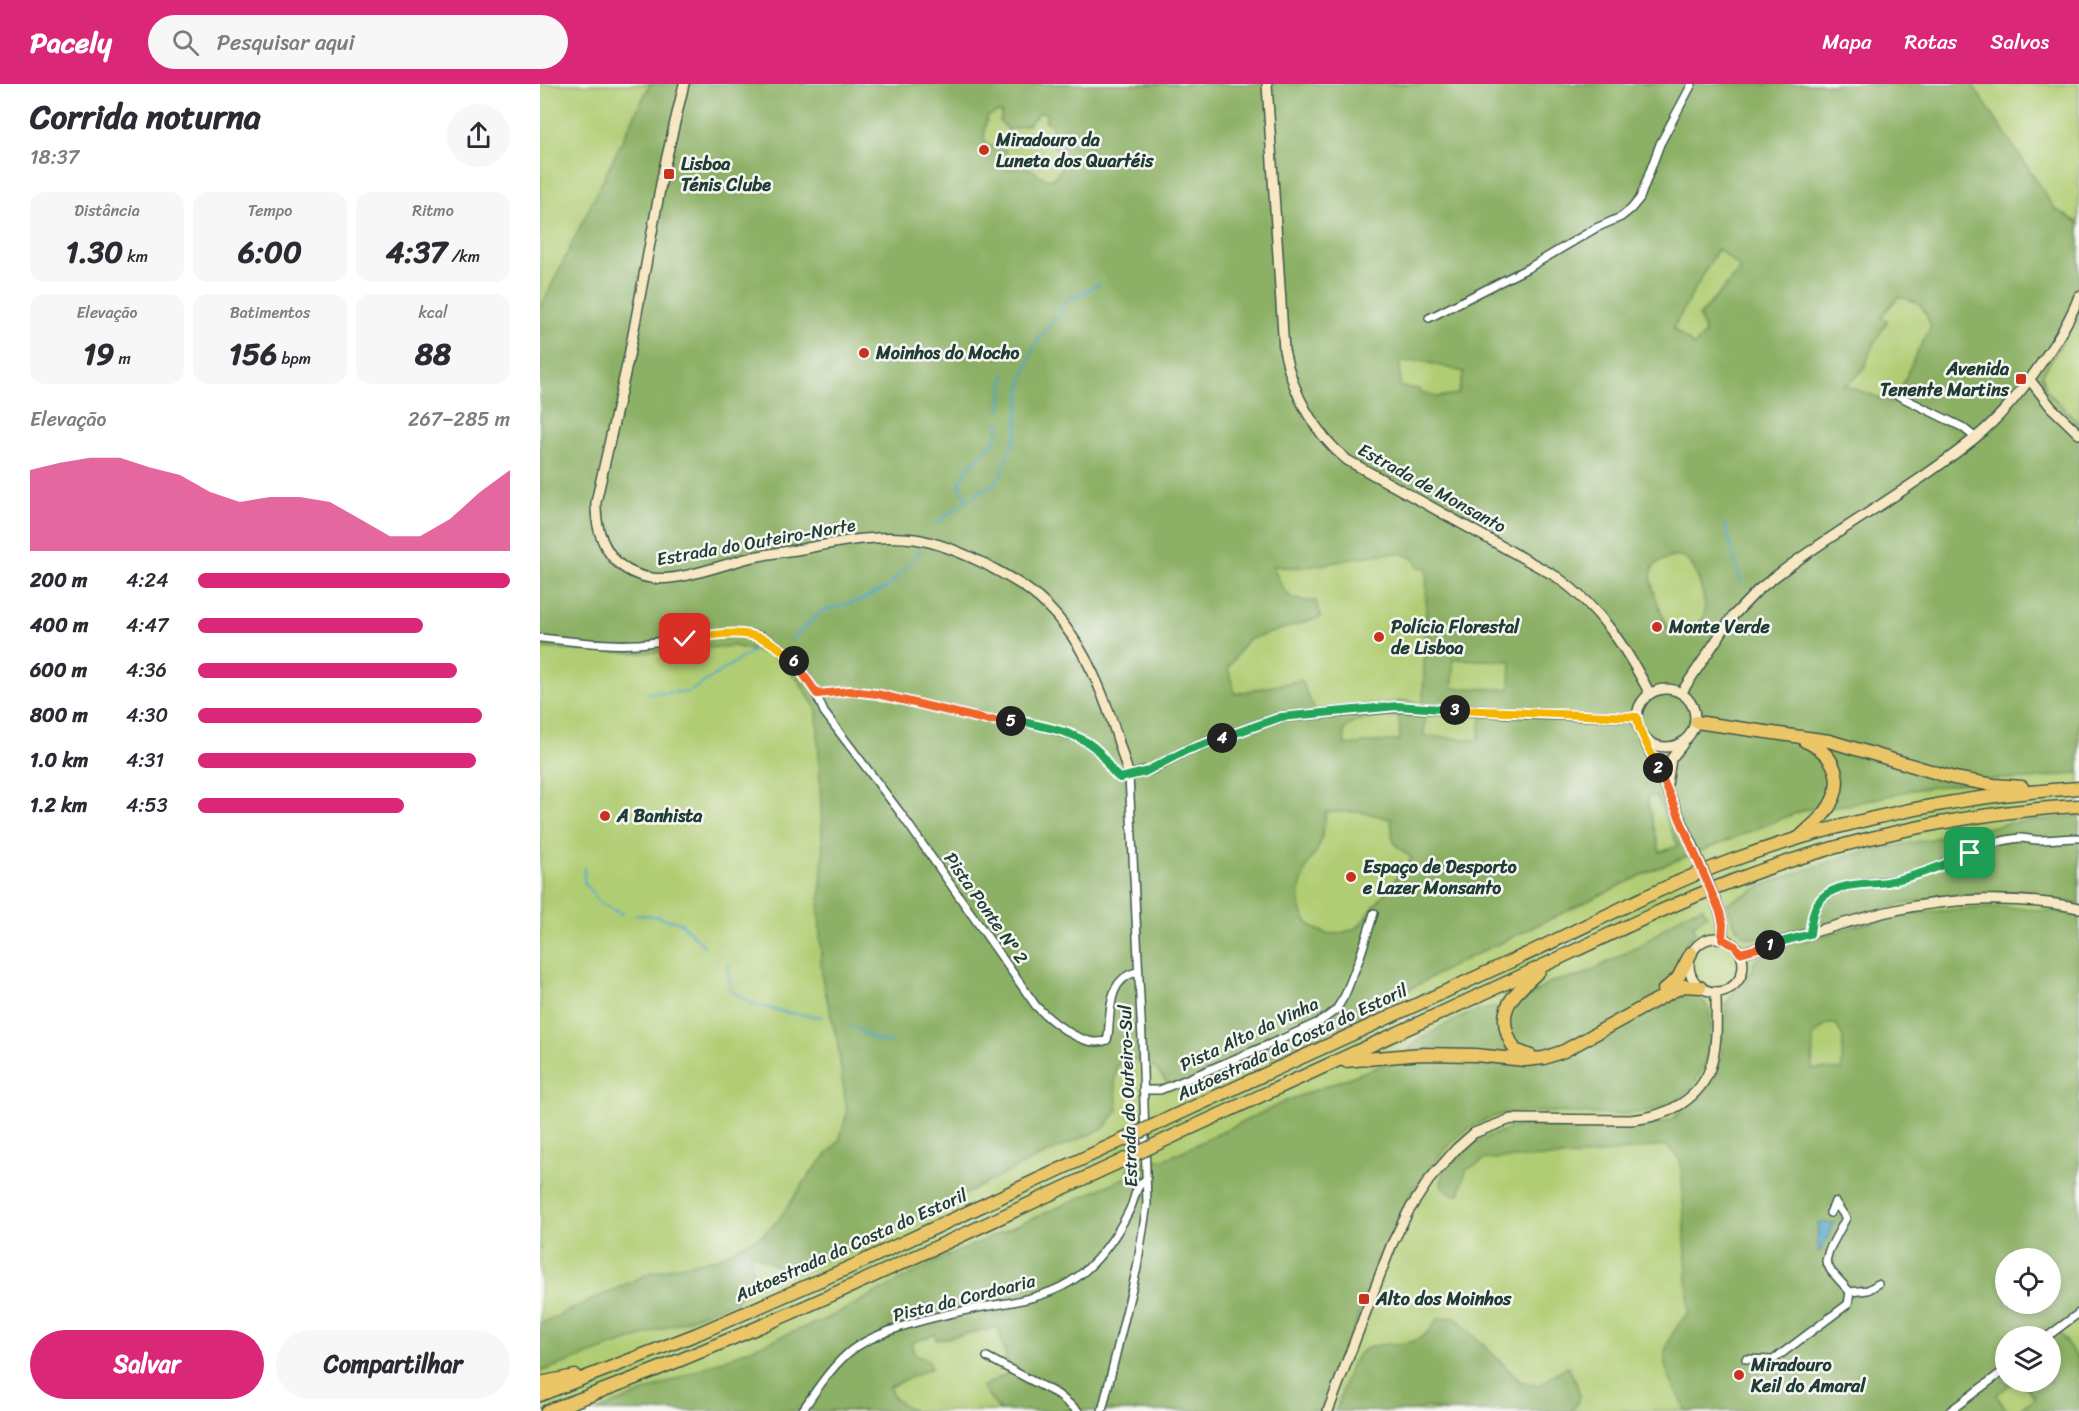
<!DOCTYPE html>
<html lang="pt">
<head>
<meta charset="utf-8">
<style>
  body { margin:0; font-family:Sriracha,sans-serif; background:#f7f7f7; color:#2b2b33; height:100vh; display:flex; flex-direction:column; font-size:22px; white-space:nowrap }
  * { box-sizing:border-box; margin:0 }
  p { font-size:20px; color:#7c7c81 }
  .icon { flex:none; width:33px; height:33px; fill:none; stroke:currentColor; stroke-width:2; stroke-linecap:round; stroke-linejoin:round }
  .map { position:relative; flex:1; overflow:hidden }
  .side { display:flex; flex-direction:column; background:#fff; width:540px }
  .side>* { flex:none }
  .tools { position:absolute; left:1455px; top:1164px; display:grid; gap:12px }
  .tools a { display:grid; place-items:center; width:66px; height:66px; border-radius:50%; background:#fff; box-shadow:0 3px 9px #0003; font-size:30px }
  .pin { position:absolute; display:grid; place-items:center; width:51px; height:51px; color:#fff; margin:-26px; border-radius:12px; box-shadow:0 3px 9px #0006 }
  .km { position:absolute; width:30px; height:30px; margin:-15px; border-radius:50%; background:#222; color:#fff; font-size:16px; line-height:30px; text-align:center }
  .round { display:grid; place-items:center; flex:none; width:63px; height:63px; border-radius:32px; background:#f7f7f7 }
  .headline { display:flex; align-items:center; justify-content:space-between; height:102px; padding:0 30px }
  h1 { font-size:33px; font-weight:700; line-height:45px }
  .stats { display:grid; grid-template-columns:repeat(3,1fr); gap:9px; height:102px; padding:6px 30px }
  .stats div { display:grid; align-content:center; border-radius:15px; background:#f7f7f7; text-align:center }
  .stats b { font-size:30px; font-weight:700 }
  .stats small { font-size:16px; font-weight:400 }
  .stats p { font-size:16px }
  .chart { height:168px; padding:12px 30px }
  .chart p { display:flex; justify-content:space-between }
  .chart svg { width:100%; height:108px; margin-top:6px; fill:#db2777; opacity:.7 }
  .button { display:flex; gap:12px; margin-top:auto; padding:12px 30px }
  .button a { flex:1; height:69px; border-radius:36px; background:#db2777; color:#fff; font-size:24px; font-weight:700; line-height:69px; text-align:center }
  .button a+a { background:#f7f7f7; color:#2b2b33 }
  ul { padding:0 30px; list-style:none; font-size:20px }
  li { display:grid; grid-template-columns:96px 72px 1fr; align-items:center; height:45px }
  li i { height:15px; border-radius:8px; background:#db2777 }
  header { display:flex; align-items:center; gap:36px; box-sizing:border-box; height:84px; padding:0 30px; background:#db2777; color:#fff }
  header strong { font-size:28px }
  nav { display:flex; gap:33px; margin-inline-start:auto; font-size:21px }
  .search { width:420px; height:54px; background:#f7f7f7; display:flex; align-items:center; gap:15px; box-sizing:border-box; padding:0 21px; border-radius:33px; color:#7c7c81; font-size:22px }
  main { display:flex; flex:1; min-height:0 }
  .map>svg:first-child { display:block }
  .green { fill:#b1cd73; stroke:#688554; stroke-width:1.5; fill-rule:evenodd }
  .forest { fill:#8cb065; stroke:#56764c; stroke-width:1.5; fill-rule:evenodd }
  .water { fill:#4ca4c9; stroke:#36707e; stroke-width:1.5 }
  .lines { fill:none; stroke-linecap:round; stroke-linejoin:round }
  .stream { stroke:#4ca4c9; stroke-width:2 }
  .street-casing { stroke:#3e574c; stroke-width:10 }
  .secondary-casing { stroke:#3e574c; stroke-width:12 }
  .highway-casing { stroke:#3e574c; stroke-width:15 }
  .street { stroke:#fff; stroke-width:7 }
  .secondary { stroke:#f7e8c3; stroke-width:9 }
  .highway { stroke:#ebc669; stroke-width:12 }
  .secondary-bridge-casing { stroke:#3e574c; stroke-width:12; stroke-linecap:butt }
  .highway-bridge-casing { stroke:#3e574c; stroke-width:15; stroke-linecap:butt }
  .secondary-bridge { stroke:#f7e8c3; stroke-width:9 }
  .highway-bridge { stroke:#ebc669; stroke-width:12 }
  .split-1-casing { stroke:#fff; stroke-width:12 }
  .split-2-casing { stroke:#fff; stroke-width:12 }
  .split-3-casing { stroke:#fff; stroke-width:12 }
  .split-4-casing { stroke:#fff; stroke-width:12 }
  .split-5-casing { stroke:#fff; stroke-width:12 }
  .split-6-casing { stroke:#fff; stroke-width:12 }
  .split-7-casing { stroke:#fff; stroke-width:12 }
  .split-1 { stroke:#22a559; stroke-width:8 }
  .split-2 { stroke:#f0652b; stroke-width:8 }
  .split-3 { stroke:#f5b400; stroke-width:8 }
  .split-4 { stroke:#22a559; stroke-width:8 }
  .split-5 { stroke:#22a559; stroke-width:8 }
  .split-6 { stroke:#f0652b; stroke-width:8 }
  .split-7 { stroke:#f5b400; stroke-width:8 }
  .poi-dot { fill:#c8321e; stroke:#f6f6f2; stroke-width:2 }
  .labels { text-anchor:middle; stroke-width:5; stroke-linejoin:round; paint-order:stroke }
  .poi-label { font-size:18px; font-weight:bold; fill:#1f3d34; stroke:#f6f6f2; text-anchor:start }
  .street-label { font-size:18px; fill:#1f3d34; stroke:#f6f6f2 }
</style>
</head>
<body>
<header>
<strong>Pacely</strong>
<div class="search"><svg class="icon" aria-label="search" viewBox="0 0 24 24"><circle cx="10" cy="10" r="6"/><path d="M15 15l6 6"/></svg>Pesquisar aqui</div>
<nav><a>Mapa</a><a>Rotas</a><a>Salvos</a></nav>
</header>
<main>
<section class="side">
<div class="headline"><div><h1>Corrida noturna</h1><p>18:37</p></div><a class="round"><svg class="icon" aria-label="share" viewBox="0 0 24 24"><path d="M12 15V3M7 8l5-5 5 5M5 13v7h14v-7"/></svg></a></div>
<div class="stats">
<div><p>Distância</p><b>1.30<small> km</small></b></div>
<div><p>Tempo</p><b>6:00</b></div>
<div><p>Ritmo</p><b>4:37<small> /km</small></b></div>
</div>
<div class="stats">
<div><p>Elevação</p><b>19<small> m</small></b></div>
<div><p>Batimentos</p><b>156<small> bpm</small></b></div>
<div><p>kcal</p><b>88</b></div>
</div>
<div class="chart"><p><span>Elevação</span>267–285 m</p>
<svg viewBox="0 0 160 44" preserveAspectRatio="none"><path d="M0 44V11L10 8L20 6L30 6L40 10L50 13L60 20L70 24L80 22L90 22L100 24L110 31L120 38L130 38L140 31L150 20L160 11V44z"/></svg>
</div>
<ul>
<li><b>200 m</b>4:24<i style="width:100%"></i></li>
<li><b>400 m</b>4:47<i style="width:72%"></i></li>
<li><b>600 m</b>4:36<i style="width:83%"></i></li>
<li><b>800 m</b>4:30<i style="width:91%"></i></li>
<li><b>1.0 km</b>4:31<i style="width:89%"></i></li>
<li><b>1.2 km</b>4:53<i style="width:66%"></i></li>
</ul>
<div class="button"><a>Salvar</a><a>Compartilhar</a></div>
</section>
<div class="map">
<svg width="1539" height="1327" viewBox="0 0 1539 1327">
  <rect width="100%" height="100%" fill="#f6f6f2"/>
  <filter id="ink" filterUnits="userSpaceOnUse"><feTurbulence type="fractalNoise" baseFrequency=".0167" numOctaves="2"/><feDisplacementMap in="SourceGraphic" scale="12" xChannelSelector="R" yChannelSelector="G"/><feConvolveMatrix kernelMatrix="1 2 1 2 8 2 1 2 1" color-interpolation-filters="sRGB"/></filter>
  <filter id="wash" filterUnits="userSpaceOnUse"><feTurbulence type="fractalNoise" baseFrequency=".008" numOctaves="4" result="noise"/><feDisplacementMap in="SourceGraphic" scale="24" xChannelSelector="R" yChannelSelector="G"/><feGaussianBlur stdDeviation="1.35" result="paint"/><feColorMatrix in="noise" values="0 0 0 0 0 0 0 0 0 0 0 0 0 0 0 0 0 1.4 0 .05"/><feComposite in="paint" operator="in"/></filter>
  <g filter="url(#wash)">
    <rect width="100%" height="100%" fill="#efead4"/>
    <path class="green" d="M0 0H1539V1327H0ZM1466 1174H1510V1220H1466ZM1466 1252H1510V1298H1466Z"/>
    <g class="forest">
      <path d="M110 0H1432L1515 125 1539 139V230L1502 291 1506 306 1539 339V689L1491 695H1456L1372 706 1313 720 1264 726 1115 785 918 879 792 947 692 991 659 1000H628L615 984 594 975 576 982 575 999 578 1026 564 1044 490 1077 333 1157 300 1168 278 1178 245 1187 211 1168 213 1203 197 1216 144 1237 0 1288V1240L112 1188 178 1174 222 1151 237 1138 270 1090 299 1057 307 1029 297 956 282 894 279 828 283 771 277 626 259 597 232 571 194 562 102 569 0 564V225ZM458 28 462 29 460 38 469 46 489 40 500 28 507 30 505 37 512 41 513 51 510 57C514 66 523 67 528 76L513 95 507 96 489 84 467 86 465 81 466 66C459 62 450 62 444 57L445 42 448 32ZM1178 165 1201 185 1159 232 1165 250 1154 262 1133 244ZM1358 213C1381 217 1384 222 1391 243L1377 268 1354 319 1304 301 1313 296 1324 285 1331 266 1347 237 1341 233ZM882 277 924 288 918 310 897 313 880 308 879 305 860 303V278ZM848 469 861 470 874 474 878 483 887 484 883 619 864 617 775 627 761 596 695 610 688 584 707 556 781 533 776 517C747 520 743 507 733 482 772 488 809 473 848 469ZM1135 472C1142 473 1146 474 1151 480 1158 490 1169 523 1163 534 1158 543 1138 544 1128 547 1124 533 1105 495 1113 483 1118 476 1128 475 1135 472ZM913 575 971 577 970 605 913 604ZM885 628 941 632 939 656 884 652ZM859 632 860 656 805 661 804 646C815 633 842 633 859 632ZM1108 712 1117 713 1138 762 1120 768 1108 719ZM786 728H821L851 735C852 742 852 749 853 755 855 763 866 769 872 774L818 843C806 849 791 853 778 846 753 834 758 801 768 780 771 774 776 770 778 764 783 754 784 739 786 728Z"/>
      <path d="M1539 732V820C1489 811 1429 808 1379 817 1359 821 1339 825 1320 830 1297 836 1229 860 1208 853 1195 849 1191 831 1187 819L1234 797 1307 772 1470 739Z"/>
      <path d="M1163 823 1167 832 1153 841 1156 849 1147 858 1133 890 1145 906C1162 910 1172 924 1171 942 1165 1066 1052 1020 971 1029 952 1031 932 1041 918 1053 897 1072 871 1108 858 1133 844 1159 835 1189 824 1217 810 1254 796 1290 782 1327H460L442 1303 470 1288 458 1243 396 1256 395 1250 371 1259 375 1271 388 1276 391 1284 349 1303 355 1315 373 1327H57L290 1233 401 1175 587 1093 589 1083 603 1077 626 1075 746 1017 859 975 879 956 901 943 931 929 982 917 1011 898 1041 892 1101 861 1144 830Z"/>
      <path d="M1462 823 1521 828 1539 832V1233L1519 1248 1539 1276V1327H1483L1481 1324 1495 1314 1483 1298H1510V1252H1466V1298H1474L1456 1311 1467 1327H1146C1140 1314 1127 1293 1125 1279 1123 1260 1137 1241 1149 1228L1141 1077 1126 1061 1043 1072 946 1075 926 1086 919 1110 912 1111 901 1102 903 1087 936 1057 980 1041 1043 1044 1118 1040 1131 1036 1161 1012 1177 989 1181 974 1186 922 1190 914 1214 885 1213 880 1218 874 1232 866 1315 842 1384 828ZM1287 940H1296L1303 953 1302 986 1272 985 1273 952ZM1466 1174H1510V1220H1466Z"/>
      <path d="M915 1233 980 1297 998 1302 1027 1282C1036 1296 1046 1314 1031 1327H966L961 1323H956L954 1327H904L886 1323 872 1327H796C802 1311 807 1282 819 1270 841 1248 876 1276 897 1235Z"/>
    </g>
    <path class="water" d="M1278 1139H1294L1281 1167H1278Z"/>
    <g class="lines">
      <g class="stream">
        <path d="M460 327 465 288"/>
        <path d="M428 418 419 400 428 384 456 355 460 336"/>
        <path d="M395 439 458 396 476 351 482 297 494 263 527 217 559 200"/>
        <path d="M1185 439 1192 468"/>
        <path d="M1194 472 1201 499"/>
        <path d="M251 556 282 527 321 516 349 502 381 466"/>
        <path d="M107 609 149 608 222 561"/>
        <path d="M44 784V798L60 819 82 830"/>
        <path d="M95 831 114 832 141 839 165 863"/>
        <path d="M188 880 190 906 213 920 248 929 282 933"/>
        <path d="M310 941 336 956 350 959"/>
      </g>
    </g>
  </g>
  <g filter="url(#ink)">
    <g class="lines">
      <g class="street-casing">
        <g id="street">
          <path d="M889 234 990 183 1056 144 1081 133 1091 125 1100 114 1120 60 1152 0"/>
          <path d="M1353 309 1422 343 1436 354"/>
          <path d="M0 554C31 557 65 562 97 560 128 558 193 543 220 552 252 564 272 598 284 628L359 727 496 922C511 937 545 966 567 956L568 952C571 928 567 895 597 888"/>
          <path d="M277 610 310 607 337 610 446 636 481 637 513 646 542 655 559 668 576 691 580 694 589 692 602 955 607 1120 597 1184 562 1327"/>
          <path d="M1270 850C1272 835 1273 819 1287 810 1308 796 1339 800 1363 794 1400 785 1443 757 1480 754 1486 754 1492 756 1498 756 1512 756 1525 754 1539 754"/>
          <path d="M603 1006H620L640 998 742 955 781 937 796 926 805 911 819 876 834 829"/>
          <path d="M1295 1118 1306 1134 1289 1166 1286 1177 1291 1187 1310 1208 1328 1206 1338 1200"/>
          <path d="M1290 1129 1295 1118"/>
          <path d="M1508 1252 1539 1229"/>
          <path d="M447 1273 517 1310 538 1327"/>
          <path d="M1206 1275 1233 1276 1308 1220 1310 1208"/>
          <path d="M262 1327C275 1308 289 1286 307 1270 336 1244 405 1230 443 1223 473 1218 504 1214 530 1198 556 1182 577 1152 590 1125 596 1113 594 1102 607 1095"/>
          <path d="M1410 1327 1466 1285"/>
        </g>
      </g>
      <g class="secondary-casing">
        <g id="secondary">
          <path d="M144 0 123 89 89 272 56 418C55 455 72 488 111 494 138 498 181 481 209 474 226 470 244 468 262 465 299 458 337 450 375 455 400 459 425 470 447 481 461 489 477 497 490 507 548 551 569 625 589 692L612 685 647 666 741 633 857 623 994 630 1097 633"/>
          <path d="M727 0 744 266C753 310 772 347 807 376L1017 493C1061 525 1085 562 1110 610"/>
          <path d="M1490 296 1511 323 1539 350"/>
          <circle cx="1126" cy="634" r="29"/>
          <path d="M1141 609 1192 533 1218 506C1287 450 1366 410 1435 354 1463 331 1486 302 1506 272 1520 252 1531 234 1539 212"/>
          <path d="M1104 655 1153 762"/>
          <path d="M1127 701 1131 675 1143 660"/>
          <path d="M1180 828 1183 840 1182 855"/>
          <circle cx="1176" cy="881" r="27"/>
          <path d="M1200 869C1250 856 1300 839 1351 827 1410 813 1479 812 1539 824"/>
          <path d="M788 1327 851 1162 868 1128 889 1096 917 1064 934 1049 971 1035 1090 1036C1126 1033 1162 1016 1172 978 1178 955 1176 931 1176 908"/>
        </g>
      </g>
      <g class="highway-casing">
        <g id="highway">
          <path d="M1156 638 1289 657 1414 694 1454 701 1482 703"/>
          <path d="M1260 753C1268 745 1277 738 1284 730 1307 701 1298 671 1265 657"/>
          <path d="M1124 906 1138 894 1151 869"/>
          <path d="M991 972 975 966C952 928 971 913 999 887"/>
          <path d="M805 977 881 970 935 971 985 976 1004 974 1024 967 1131 908 1144 902 1160 903"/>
          <path d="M636 1031C749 979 862 927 976 875 1048 842 1118 803 1193 776 1303 736 1422 711 1539 704"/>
          <path d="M642 1048C750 999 858 949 966 899 1042 864 1117 826 1195 796 1301 756 1426 728 1539 722"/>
          <path d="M0 1299 35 1292"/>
          <path d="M0 1311 157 1250 315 1181 572 1061"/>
          <path d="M7 1327C201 1258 387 1167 575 1080"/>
        </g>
      </g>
      <use href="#street" class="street"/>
      <use href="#secondary" class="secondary"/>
      <use href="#highway" class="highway"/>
      <g class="secondary-bridge-casing">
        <path id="secondary-bridge" d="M1153 762 1180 828"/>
      </g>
      <g class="highway-bridge-casing">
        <g id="highway-bridge">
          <path d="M572 1061 636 1031"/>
          <path d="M575 1080 642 1048"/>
        </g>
      </g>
      <use href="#secondary-bridge" class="secondary-bridge"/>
      <use href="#highway-bridge" class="highway-bridge"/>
    </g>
  </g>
  <g class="lines" filter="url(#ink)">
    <g class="split-1-casing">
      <path id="split-1" d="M1230 861 1270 850C1272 836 1272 822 1284 812 1301 798 1326 801 1347 798 1357 796 1368 793 1378 790 1396 785 1413 776 1430 769"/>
    </g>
    <g class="split-2-casing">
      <path id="split-2" d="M1118 684 1180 828 1183 840 1182 855 1195 862 1200 869 1230 861"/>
    </g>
    <g class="split-3-casing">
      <path id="split-3" d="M915 626 1097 633 1099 644 1118 684"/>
    </g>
    <g class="split-4-casing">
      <path id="split-4" d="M682 654 741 633 857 622 915 626"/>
    </g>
    <g class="split-5-casing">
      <path id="split-5" d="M471 637H481C506 644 541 648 559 668 567 677 570 688 580 694L605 688 647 666 682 654"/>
    </g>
    <g class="split-6-casing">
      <path id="split-6" d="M254 577 277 610 310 607 337 610 446 636 471 637"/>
    </g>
    <g class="split-7-casing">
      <path id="split-7" d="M145 555C191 549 218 540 254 577"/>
    </g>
    <use href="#split-1" class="split-1"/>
    <use href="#split-2" class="split-2"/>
    <use href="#split-3" class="split-3"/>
    <use href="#split-4" class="split-4"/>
    <use href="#split-5" class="split-5"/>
    <use href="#split-6" class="split-6"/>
    <use href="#split-7" class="split-7"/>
  </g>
  <g class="poi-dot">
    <circle cx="444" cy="66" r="6"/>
    <rect x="123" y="84" width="12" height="12" rx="3"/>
    <circle cx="324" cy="269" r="6"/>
    <rect x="1475" y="289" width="12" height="12" rx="3"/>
    <circle cx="1117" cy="543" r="6"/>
    <circle cx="839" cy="553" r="6"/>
    <circle cx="65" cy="732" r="6"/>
    <circle cx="811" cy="793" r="6"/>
    <rect x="818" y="1209" width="12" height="12" rx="3"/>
    <circle cx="1199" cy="1291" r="6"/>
  </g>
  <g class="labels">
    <g class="poi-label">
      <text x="456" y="62">Miradouro da<tspan x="456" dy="21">Luneta dos Quartéis</tspan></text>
      <text x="141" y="86">Lisboa<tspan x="141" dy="21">Ténis Clube</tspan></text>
      <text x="336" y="275">Moinhos do Mocho</text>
      <text x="1469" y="291" text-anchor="end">Avenida<tspan x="1469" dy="21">Tenente Martins</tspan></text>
      <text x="851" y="549">Polícia Florestal<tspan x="851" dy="21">de Lisboa</tspan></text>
      <text x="1129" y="549">Monte Verde</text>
      <text x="77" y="738">A Banhista</text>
      <text x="823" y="789">Espaço de Desporto<tspan x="823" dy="21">e Lazer Monsanto</tspan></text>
      <text x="836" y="1221">Alto dos Moinhos</text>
      <text x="1211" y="1287">Miradouro<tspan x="1211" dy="21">Keil do Amaral</tspan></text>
    </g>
    <g class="street-label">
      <text transform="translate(892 404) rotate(29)" y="6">Estrada de Monsanto</text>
      <text transform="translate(216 458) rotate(-10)" y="6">Estrada do Outeiro-Norte</text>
      <text transform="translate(446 824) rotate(55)" y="6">Pista Ponte Nº 2</text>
      <text transform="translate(709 950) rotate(-25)" y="6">Pista Alto da Vinha</text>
      <text transform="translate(752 958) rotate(-25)" y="6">Autoestrada da Costa do Estoril</text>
      <text transform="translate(588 1012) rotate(-92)" y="6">Estrada do Outeiro-Sul</text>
      <text transform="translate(311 1161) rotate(-24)" y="6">Autoestrada da Costa do Estoril</text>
      <text transform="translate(424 1214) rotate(-14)" y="6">Pista da Cordoaria</text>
    </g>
  </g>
</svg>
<div class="tools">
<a><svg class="icon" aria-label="locate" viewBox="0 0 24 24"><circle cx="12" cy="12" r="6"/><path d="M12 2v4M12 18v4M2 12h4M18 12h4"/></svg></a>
<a><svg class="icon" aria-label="layers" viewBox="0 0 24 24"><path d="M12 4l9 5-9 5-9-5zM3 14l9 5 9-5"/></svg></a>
</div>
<div class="pin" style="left:1430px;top:769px;background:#1e9e55"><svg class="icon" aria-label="arrive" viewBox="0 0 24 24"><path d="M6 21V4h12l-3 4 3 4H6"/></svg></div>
<div class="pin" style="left:145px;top:555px;background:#d93025"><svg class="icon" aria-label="check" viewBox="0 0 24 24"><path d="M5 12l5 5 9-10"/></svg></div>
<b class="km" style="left:1230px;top:861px">1</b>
<b class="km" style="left:1118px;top:684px">2</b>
<b class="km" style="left:915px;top:626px">3</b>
<b class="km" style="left:682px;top:654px">4</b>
<b class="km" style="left:471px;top:637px">5</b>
<b class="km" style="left:254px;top:577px">6</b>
</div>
</main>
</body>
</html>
